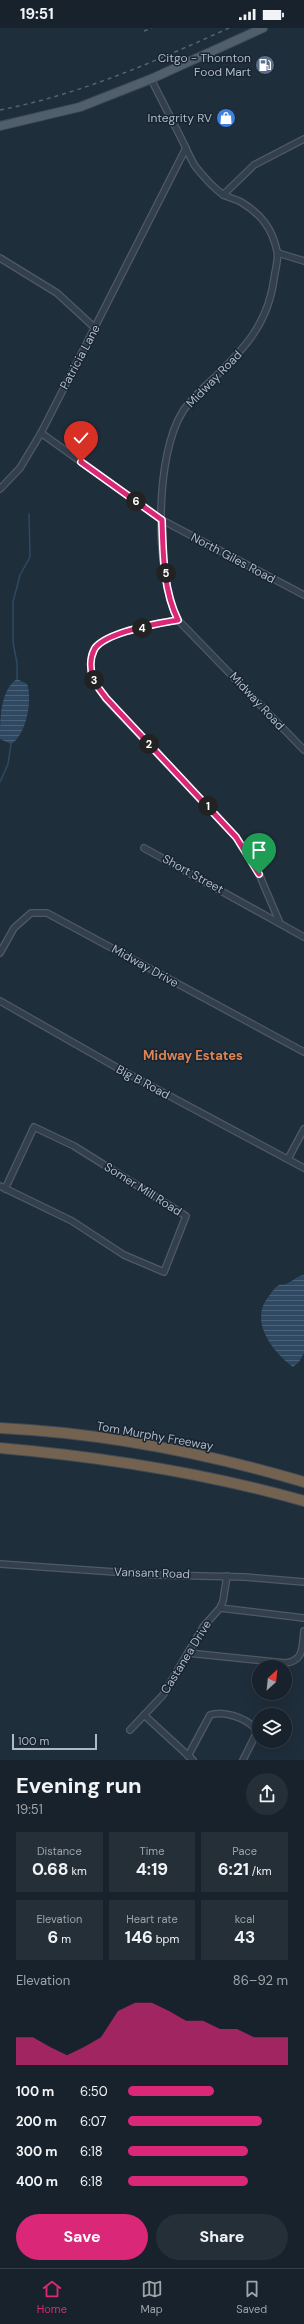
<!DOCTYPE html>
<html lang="en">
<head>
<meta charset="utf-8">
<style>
  body { margin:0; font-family:"DM Sans",sans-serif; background:#242f38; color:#f1f3f6; height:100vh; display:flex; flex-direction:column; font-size:15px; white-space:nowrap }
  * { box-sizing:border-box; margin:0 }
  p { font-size:13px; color:#9ea4a9 }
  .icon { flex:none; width:22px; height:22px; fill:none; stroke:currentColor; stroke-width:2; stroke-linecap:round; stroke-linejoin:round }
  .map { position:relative; height:1732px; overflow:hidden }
  .details { display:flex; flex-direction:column; background:#17222c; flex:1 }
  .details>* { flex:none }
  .needle { width:26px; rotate:27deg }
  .tools { position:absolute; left:252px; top:1632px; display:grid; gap:8px }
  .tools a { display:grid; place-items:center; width:40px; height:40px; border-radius:50%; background:#17222c; box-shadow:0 4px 16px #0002,0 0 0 1px #363f48; font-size:20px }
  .scale { position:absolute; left:12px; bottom:10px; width:85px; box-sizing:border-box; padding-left:4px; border:2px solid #aebac8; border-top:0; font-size:11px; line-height:14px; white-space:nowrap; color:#aebac8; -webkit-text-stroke:3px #182430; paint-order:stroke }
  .pin { position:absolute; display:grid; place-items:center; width:34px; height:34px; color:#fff; margin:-41px -17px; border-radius:50% 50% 50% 0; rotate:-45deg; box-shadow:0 0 4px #0007 }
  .pin .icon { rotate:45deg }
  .km { position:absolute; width:20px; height:20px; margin:-10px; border-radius:50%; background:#222; color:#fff; font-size:11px; line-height:20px; text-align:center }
  .round { display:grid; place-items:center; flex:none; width:42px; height:42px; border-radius:21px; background:#242f38 }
  .headline { display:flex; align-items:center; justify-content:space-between; height:68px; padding:0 16px }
  h1 { font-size:22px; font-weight:700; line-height:30px }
  .stats { display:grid; grid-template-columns:repeat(3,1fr); gap:6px; height:68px; padding:4px 16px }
  .stats div { display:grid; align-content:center; border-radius:0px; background:#242f38; text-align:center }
  .stats b { font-size:17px; font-weight:700 }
  .stats small { font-size:11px; font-weight:400 }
  .stats p { font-size:11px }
  .chart { height:112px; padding:8px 16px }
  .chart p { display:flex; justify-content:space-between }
  .chart svg { width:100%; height:72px; margin-top:4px; fill:#db2777; opacity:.7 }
  .action { display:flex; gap:8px; margin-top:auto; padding:8px 16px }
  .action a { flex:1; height:46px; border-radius:24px; background:#db2777; color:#fff; font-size:16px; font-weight:700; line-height:46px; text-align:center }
  .action a+a { background:#242f38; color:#f1f3f6 }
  ul { padding:0 16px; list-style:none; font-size:13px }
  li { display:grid; grid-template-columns:64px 48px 1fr; align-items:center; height:30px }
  li i { height:10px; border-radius:5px; background:#db2777 }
  .status { display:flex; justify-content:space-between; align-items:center; height:28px; padding:0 20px; background:#17222c; direction:ltr }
  .status svg { height:11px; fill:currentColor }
  .dock { display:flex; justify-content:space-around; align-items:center; height:56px; border-top:1px solid #363f48; background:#17222c; font-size:11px; color:#9ea4a9 }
  .dock a { display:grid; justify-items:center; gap:2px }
  .dock .active { color:#db2777 }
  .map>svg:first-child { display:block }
  .water { fill:url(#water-rules) }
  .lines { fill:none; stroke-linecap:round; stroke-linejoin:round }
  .stream { stroke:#2f4963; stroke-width:1.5 }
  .minor-casing { stroke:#4e5a66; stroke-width:8 }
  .primary-casing { stroke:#3f4b58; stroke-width:10 }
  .motorway-casing { stroke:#3e4a56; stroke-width:12 }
  .minor { stroke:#333f4c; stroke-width:5.5 }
  .primary { stroke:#515e6c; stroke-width:8 }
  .motorway { stroke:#72624f; stroke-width:10 }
  .rail { stroke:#546473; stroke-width:1.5; stroke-dasharray:4 4; stroke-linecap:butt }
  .route-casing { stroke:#fff; stroke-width:8 }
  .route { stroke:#db2777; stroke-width:5 }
  .labels { text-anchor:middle; stroke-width:3; stroke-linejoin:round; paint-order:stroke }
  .poi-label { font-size:12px; fill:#aebac8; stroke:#182430; text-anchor:end }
  .street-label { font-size:12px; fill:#aebac8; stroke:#182430 }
  .neighbourhood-label { font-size:13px; font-weight:bold; fill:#de8352; stroke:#182430 }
</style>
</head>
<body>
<div class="status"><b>19:51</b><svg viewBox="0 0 49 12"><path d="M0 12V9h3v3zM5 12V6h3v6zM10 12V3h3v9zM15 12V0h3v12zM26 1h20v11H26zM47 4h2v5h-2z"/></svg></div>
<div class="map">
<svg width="304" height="1732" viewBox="0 0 304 1732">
  <defs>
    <pattern id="water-rules" width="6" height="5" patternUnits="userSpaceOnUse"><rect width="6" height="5" fill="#2f4963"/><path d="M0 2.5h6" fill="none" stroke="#4b6178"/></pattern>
  </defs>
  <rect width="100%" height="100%" fill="#1f2e3b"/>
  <g class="water">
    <path d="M17 651 27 656C33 671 26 708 11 716L0 711C0 692 0 662 17 651Z"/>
    <path d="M304 1247V1325L299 1334 293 1339C273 1324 248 1293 269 1268 271 1265 275 1259 279 1257 282 1256 285 1257 288 1255 294 1252 297 1248 304 1247Z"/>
  </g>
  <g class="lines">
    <g class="stream">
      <path d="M17 651V635L13 614V574L20 547 30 529 29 486"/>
      <path d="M0 754 8 736 11 716"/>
    </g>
    <g class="minor-casing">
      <g id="minor">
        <path d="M151 51C161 71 172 92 182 112 186 120 190 130 195 138 203 148 213 160 224 167 229 170 236 171 241 174 261 186 272 200 277 223 279 231 275 242 274 251 268 296 244 321 213 351 202 361 191 371 183 383 154 428 155 545 178 592L304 722"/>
        <path d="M223 167 254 137 304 111"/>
        <path d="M278 225 304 233"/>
        <path d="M0 230 57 265 95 300"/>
        <path d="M41 405 162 492 304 567"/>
        <path d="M0 461 20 440 41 405 186 120"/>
        <path d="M178 592C160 595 102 605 94 622 90 630 90 641 93 650 95 657 102 664 106 671L236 809 259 846 279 893"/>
        <path d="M144 820 304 909"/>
        <path d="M0 925 14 900 31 885H47L304 1024"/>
        <path d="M0 973 123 1043 304 1140"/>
        <path d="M288 1131 304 1101"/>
        <path d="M0 1158 72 1193 124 1227 164 1244 186 1188 74 1118 34 1099 5 1161"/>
        <path d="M0 1536 158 1547 245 1549 304 1554"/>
        <path d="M220 1580 304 1590"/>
        <path d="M188 1625 285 1635C304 1633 302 1620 304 1603"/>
        <path d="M144 1687 193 1732"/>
        <path d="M130 1702 163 1667 203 1599 220 1580 223 1573 227 1548"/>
        <path d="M188 1728 210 1687C224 1682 245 1690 255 1700L256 1706 243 1732"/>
      </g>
    </g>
    <g class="primary-casing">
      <path id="primary" d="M0 98 80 79 151 51 263 0"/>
    </g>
    <g class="motorway-casing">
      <g id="motorway">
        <path d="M0 1400C102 1405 206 1425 304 1454"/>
        <path d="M0 1420C103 1429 205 1445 304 1473"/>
      </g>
    </g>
    <use href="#minor" class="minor"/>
    <use href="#primary" class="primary"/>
    <use href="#motorway" class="motorway"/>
    <g class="rail">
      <path d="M144 3 152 0"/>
      <path d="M0 82C81 66 154 34 229 0"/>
    </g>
  </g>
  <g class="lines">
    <g class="route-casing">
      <path id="route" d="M81 434 162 492C163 524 163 562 178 592 160 595 102 605 94 622 90 630 90 641 93 650 95 657 102 664 106 670L236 809 259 846"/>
    </g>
    <use href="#route" class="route"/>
  </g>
  <defs>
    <g id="fuel-disc" transform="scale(1)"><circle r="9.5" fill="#5c6f8a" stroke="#182430"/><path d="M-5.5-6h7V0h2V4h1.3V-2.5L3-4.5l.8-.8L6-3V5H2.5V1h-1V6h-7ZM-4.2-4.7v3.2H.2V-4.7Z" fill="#fff"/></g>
    <g id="shop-disc" transform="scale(1)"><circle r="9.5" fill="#3f7fe0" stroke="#182430"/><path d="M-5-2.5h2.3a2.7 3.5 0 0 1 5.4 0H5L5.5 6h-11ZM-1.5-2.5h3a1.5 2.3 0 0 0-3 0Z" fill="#fff"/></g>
  </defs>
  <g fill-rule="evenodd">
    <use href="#fuel-disc" x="265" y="37"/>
    <use href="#shop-disc" x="226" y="90"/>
  </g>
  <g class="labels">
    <g class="poi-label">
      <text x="251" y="34">Citgo - Thornton<tspan x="251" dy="14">Food Mart</tspan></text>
      <text x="212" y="94">Integrity RV</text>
    </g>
    <g class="street-label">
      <text transform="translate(80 329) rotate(-62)" y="4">Patricia Lane</text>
      <text transform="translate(214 351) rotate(-46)" y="4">Midway Road</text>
      <text transform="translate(233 530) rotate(28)" y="4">North Giles Road</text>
      <text transform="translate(257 673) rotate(47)" y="4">Midway Road</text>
      <text transform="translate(193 846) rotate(29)" y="4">Short Street</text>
      <text transform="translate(145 938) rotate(29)" y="4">Midway Drive</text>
      <text transform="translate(143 1054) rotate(28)" y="4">Big B Road</text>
      <text transform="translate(143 1161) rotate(32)" y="4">Somer Mill Road</text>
      <text transform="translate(155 1408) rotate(10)" y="4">Tom Murphy Freeway</text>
      <text transform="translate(152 1545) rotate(2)" y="4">Vansant Road</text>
      <text transform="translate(186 1629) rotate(-58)" y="4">Castanea Drive</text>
    </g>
    <g class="neighbourhood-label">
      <text x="193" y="1032">Midway Estates</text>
    </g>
  </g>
</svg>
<div class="tools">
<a><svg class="needle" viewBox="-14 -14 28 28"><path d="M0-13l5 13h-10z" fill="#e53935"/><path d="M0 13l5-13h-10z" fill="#9ea4a9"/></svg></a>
<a><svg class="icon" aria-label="layers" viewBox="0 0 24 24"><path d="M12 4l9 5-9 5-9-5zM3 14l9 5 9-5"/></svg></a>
</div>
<div class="scale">100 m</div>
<div class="pin" style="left:259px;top:846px;background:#1e9e55"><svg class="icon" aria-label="arrive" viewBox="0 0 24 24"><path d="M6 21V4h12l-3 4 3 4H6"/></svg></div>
<div class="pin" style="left:81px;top:434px;background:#d93025"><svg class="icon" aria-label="check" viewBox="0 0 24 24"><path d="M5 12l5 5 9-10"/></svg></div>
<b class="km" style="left:208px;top:778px">1</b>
<b class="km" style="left:149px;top:716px">2</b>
<b class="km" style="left:94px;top:652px">3</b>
<b class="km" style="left:142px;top:600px">4</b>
<b class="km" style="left:166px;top:545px">5</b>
<b class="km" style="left:136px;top:473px">6</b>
</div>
<section class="details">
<div class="headline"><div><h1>Evening run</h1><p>19:51</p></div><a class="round"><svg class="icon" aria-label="share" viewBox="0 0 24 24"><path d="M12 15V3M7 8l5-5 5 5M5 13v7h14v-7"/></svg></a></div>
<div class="stats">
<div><p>Distance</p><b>0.68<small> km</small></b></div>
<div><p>Time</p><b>4:19</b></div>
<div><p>Pace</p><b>6:21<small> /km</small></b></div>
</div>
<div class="stats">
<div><p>Elevation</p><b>6<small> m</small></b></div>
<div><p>Heart rate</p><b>146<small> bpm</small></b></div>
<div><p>kcal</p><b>43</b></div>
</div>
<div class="chart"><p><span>Elevation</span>86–92 m</p>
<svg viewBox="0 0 160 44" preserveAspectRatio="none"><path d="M0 44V27L10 27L20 33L30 38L40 33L50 27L60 11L70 6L80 6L90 11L100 17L110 17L120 22L130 22L140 27L150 27L160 27V44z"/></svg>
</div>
<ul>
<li><b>100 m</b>6:50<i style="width:54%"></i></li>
<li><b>200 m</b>6:07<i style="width:84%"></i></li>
<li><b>300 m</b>6:18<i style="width:75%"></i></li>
<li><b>400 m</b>6:18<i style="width:75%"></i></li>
</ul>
<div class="action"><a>Save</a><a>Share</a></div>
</section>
<nav class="dock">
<a class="active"><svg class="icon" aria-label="home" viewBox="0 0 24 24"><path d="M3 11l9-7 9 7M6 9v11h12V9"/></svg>Home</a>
<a><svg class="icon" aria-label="map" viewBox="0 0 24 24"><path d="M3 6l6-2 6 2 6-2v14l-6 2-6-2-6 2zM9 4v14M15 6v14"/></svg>Map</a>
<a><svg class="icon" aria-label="saved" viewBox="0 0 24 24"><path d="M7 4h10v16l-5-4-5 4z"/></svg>Saved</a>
</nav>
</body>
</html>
